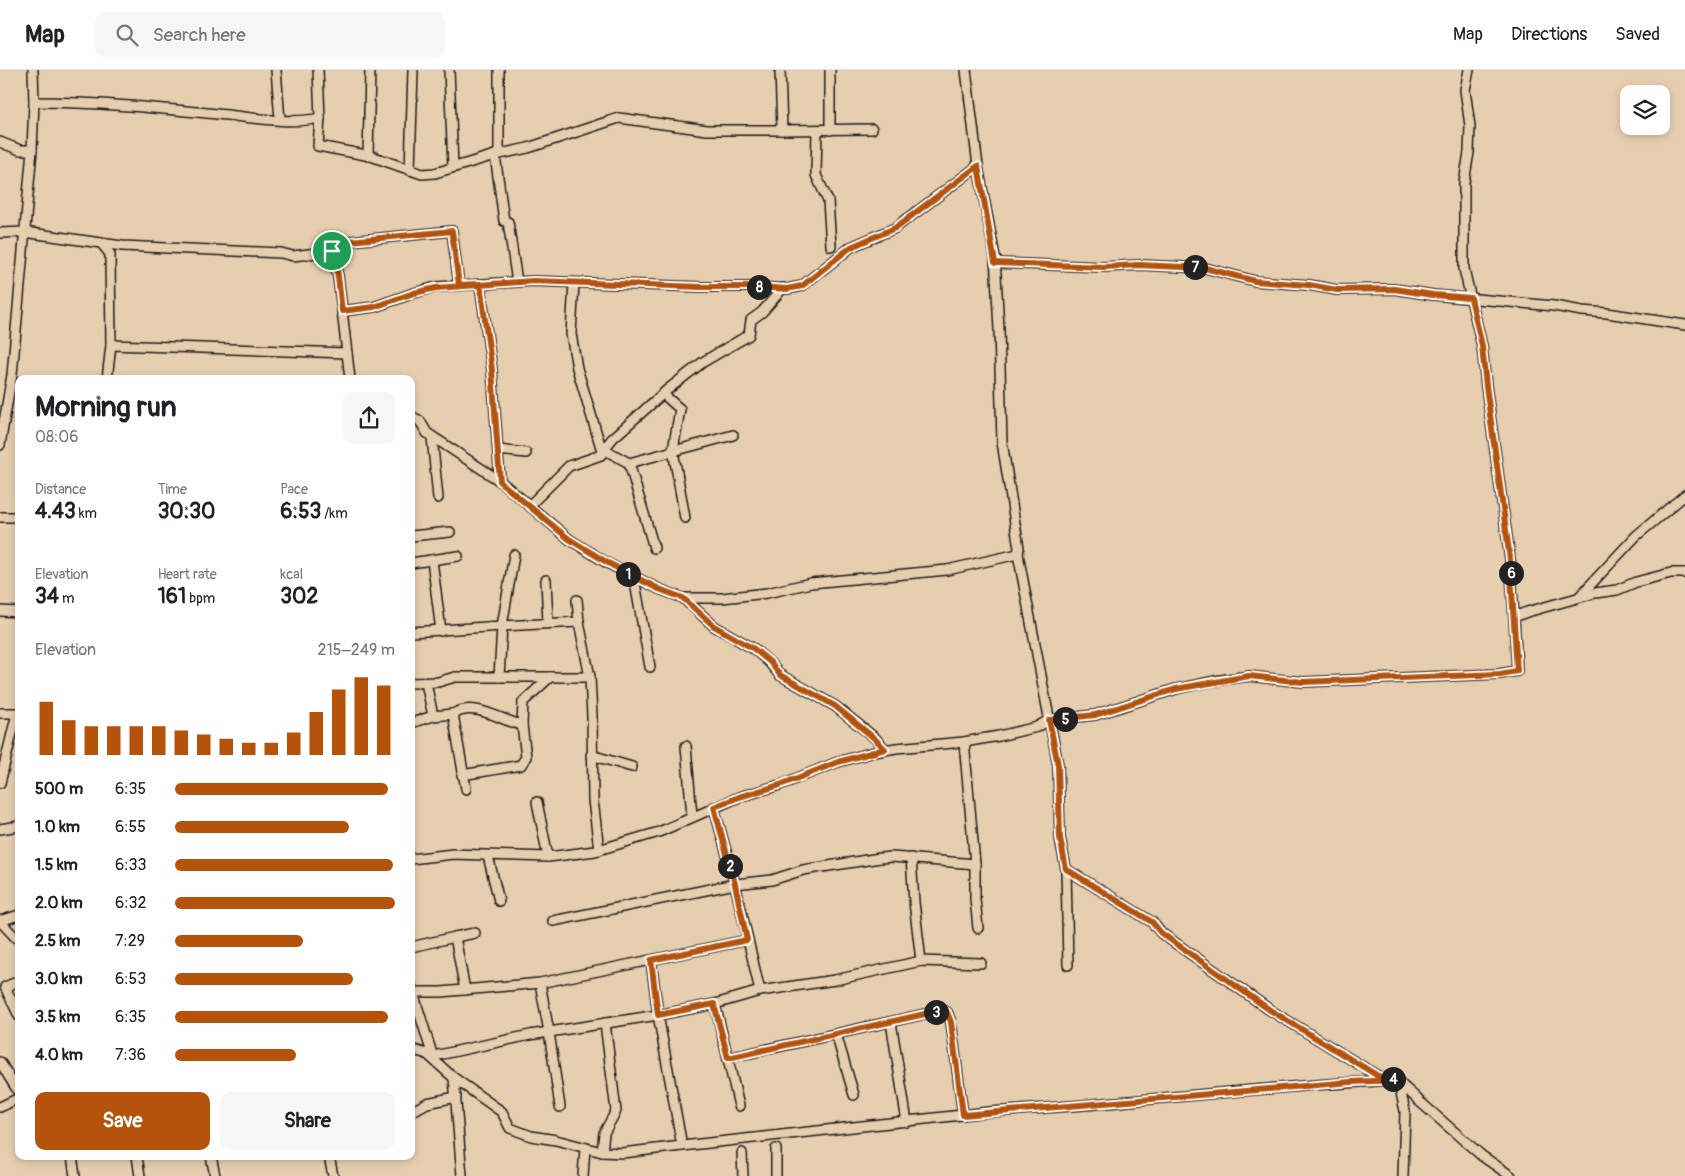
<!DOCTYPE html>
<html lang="en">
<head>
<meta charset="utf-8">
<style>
  body { margin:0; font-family:Pangolin,sans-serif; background:#f6f6f6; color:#202124; height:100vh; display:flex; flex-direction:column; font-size:19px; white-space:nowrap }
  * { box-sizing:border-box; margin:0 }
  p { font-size:16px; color:#757577 }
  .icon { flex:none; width:28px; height:28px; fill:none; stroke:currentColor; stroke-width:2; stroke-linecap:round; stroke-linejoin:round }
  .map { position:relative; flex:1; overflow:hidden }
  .sheet { position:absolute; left:15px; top:305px; width:400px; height:785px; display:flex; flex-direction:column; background:#fff; border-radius:10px; box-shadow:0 2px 8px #0003 }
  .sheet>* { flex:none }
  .buttons { position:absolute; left:1620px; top:15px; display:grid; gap:10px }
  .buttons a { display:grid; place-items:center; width:50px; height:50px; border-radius:10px; background:#fff; box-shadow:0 2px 8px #0003; font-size:25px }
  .pin { position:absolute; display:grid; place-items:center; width:42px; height:42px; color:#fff; margin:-21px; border:2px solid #fff; border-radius:50%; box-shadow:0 1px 5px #0007 }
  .km { position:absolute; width:25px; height:25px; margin:-12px; border-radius:50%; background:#222; color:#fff; font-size:14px; line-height:25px; text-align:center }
  .round { display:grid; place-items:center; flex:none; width:52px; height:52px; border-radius:10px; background:#f6f6f6 }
  .summary { display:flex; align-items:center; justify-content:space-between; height:85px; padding:0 20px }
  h1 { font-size:28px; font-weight:800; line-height:38px }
  .metrics { display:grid; grid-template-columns:repeat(3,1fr); gap:8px; height:85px; padding:5px 20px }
  .metrics div { display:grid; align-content:center }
  .metrics b { font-size:21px; font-weight:800 }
  .metrics small { font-size:14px; font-weight:400 }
  .metrics p { font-size:14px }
  .chart { height:140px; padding:10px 20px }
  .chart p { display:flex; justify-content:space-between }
  .chart svg { width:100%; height:90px; margin-top:5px; stroke:#b45309; stroke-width:6 }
  .button { display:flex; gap:10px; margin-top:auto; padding:10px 20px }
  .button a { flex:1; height:58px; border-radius:10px; background:#b45309; color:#fff; font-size:20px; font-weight:800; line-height:58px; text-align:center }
  .button a+a { background:#f6f6f6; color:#202124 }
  ul { padding:0 20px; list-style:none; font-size:16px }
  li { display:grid; grid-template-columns:80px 60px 1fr; align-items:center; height:38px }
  li i { height:12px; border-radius:6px; background:#b45309 }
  header { display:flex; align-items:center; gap:30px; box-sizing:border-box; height:70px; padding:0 25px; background:#fff; border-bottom:1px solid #e0e0e0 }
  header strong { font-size:24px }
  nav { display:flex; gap:28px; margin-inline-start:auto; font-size:18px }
  .search { width:350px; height:45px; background:#f6f6f6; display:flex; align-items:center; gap:12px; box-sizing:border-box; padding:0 18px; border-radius:10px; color:#757577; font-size:19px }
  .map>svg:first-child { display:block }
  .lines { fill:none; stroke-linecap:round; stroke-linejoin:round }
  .minor-casing { stroke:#1c1c1c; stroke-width:12 }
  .minor { stroke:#e7ceaf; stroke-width:9 }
  .route-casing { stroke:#fff; stroke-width:10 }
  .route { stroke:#b45309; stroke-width:6 }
</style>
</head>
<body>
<header>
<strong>Map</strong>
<div class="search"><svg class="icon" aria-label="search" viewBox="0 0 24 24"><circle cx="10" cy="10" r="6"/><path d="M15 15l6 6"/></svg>Search here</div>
<nav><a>Map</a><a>Directions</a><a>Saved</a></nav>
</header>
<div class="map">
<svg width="1685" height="1106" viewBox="0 0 1685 1106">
  <rect width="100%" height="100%" fill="#e7ceaf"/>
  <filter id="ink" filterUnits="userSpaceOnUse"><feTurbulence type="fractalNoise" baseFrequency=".02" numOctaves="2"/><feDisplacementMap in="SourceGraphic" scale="10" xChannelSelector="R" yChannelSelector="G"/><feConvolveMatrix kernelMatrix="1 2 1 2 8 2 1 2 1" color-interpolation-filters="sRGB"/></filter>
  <g filter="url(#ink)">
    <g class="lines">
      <g class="minor-casing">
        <g id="minor">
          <path d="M276 0 280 50"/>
          <path d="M318 0 320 48 318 76 371 86 422 104 435 103 495 85 528 78 619 48 707 60H782L780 0"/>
          <path d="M449 0 453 97"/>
          <path d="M499 0V84"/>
          <path d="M966 0 978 96 995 187 999 259 1002 372 1019 478 1018 484 1058 695 1060 768 1066 799 1068 895"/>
          <path d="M1469 0 1465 20 1470 56 1469 82 1464 113V199L1482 276 1486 316 1510 489 1514 547"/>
          <path d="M34 32C95 32 156 38 217 44 250 47 287 55 320 48"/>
          <path d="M782 60 872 59"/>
          <path d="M817 60 816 105 828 131 831 176"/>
          <path d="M830 60V0"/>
          <path d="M0 72 20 80H32"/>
          <path d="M495 85 504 151 508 152 517 212"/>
          <path d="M368 86 370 0"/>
          <path d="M410 100 413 0"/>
          <path d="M0 163 24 162 122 176 281 183 293 186 332 181"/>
          <path d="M101 173 110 184 111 275 107 309"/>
          <path d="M995 193 1104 197 1139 195 1205 198 1255 211 1309 215 1337 220 1394 219 1433 225 1554 236 1582 241 1607 243 1685 255"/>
          <path d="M574 213 571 264 577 298 602 381 613 368 667 320 703 292 749 265 751 250 762 242 783 218"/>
          <path d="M480 214 492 300 500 411"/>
          <path d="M342 241 374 237 414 223 436 217 533 211 701 217H759L787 219 802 216 851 177 895 158 978 96"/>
          <path d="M111 275 347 283"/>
          <path d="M350 309 338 206 332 181 341 174 350 171 452 161 459 215"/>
          <path d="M663 324 680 339 673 380 685 448"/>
          <path d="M411 346 420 351 427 363 500 411 569 469 607 493 659 519 683 528 714 556 754 579 769 592 780 605 835 636 875 668 885 679"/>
          <path d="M432 367 438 428"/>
          <path d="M0 375 12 305 32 80 34 32 33 0"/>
          <path d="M498 380 526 383"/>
          <path d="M629 393 733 365"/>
          <path d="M530 435 569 396 601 385 602 381 609 382 629 393 654 478"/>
          <path d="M0 447H19"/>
          <path d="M411 466 450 462"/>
          <path d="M514 485 502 556 579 552"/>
          <path d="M432 490 441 561"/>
          <path d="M411 493 458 486"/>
          <path d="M634 507 650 597"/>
          <path d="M546 510 548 553"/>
          <path d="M1579 527 1636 466 1685 425"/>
          <path d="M683 528H722L767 523 811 513 947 500 1018 484"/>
          <path d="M577 530 579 552 590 607 592 646 593 730 599 780"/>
          <path d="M0 541 19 542"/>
          <path d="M411 562 502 556 499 607"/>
          <path d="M411 613 438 612 455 607H550"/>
          <path d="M426 613 433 646"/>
          <path d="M0 643H19"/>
          <path d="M453 644C476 631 499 650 522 655L526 687 521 695 462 705"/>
          <path d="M411 653 433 646 453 644 466 719"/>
          <path d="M522 655 523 632 550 607H590"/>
          <path d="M964 672 975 794V829L978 858"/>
          <path d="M686 676 692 746"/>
          <path d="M591 685 632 697"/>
          <path d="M0 713 17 643"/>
          <path d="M537 732 548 787"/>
          <path d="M0 759 19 756"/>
          <path d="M488 786 499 831"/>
          <path d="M911 788 914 832 921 891"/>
          <path d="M411 789 453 784 548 787 595 781 659 762 739 727 780 715 838 692 874 682 896 678 964 672 999 666 1037 657 1049 650 1095 645 1176 619 1214 611 1249 606 1303 612 1499 604 1517 601 1514 547 1527 542 1595 523 1617 520 1636 512 1671 503H1685"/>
          <path d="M1066 799 1152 852 1161 863 1270 940 1378 1006 1385 1008"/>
          <path d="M0 851 16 868H19"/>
          <path d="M0 851 19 845"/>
          <path d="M553 851 735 814 772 810 803 800 880 788 892 787 975 794"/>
          <path d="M455 867 475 863"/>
          <path d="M411 877 455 867 465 920"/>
          <path d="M19 911 5 917 19 946"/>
          <path d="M540 913 747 870"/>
          <path d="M411 916 434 990"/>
          <path d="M760 921 835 910 921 891 981 893"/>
          <path d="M413 922H441L540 913 549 962 560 1037"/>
          <path d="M715 934 739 1036"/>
          <path d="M891 952 907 1052"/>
          <path d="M836 964 854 1025"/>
          <path d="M411 979 427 984 454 1008 502 1042 510 1058 531 1066 556 1070 602 1082 622 1083 682 1076 658 945 715 934 760 921 735 814 714 737"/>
          <path d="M434 986 530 965 658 945 651 890"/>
          <path d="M728 988 943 940 947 942 951 952 963 1045"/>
          <path d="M0 992 19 1023"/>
          <path d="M454 1008 462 1106"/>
          <path d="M1399 1012C1405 1019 1413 1024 1419 1031L1482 1086 1511 1106"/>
          <path d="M0 1037 19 1028"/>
          <path d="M411 1042 427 1033 456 1027"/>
          <path d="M682 1076 989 1042C1125 1034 1261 1016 1398 1010L1405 1041 1403 1106"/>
          <path d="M776 1079V1106"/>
          <path d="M602 1082 604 1063 616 1041 605 953"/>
          <path d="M742 1083 743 1106"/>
          <path d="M72 1086 75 1106"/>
          <path d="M137 1086 140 1106"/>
          <path d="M211 1086 215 1106"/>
          <path d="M329 1086 333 1106"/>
          <path d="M583 1106 585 1078"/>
        </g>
      </g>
      <use href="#minor" class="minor"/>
    </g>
  </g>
  <g class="lines" filter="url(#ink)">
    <g class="route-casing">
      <path id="route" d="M332 181 341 174 350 171 452 161 459 215 480 214 492 300 500 412 569 469 608 493 631 505 659 519 683 528 714 556 754 579 770 592 780 605 835 636 874 668 885 679 838 692 780 715 739 727 714 737 735 814 747 870 651 890 658 945 714 934 728 988 943 940 947 942 951 952 963 1045 1351 1012 1398 1010 1378 1006 1270 940 1161 863 1152 852 1066 799 1060 768 1058 695 1049 650 1095 645 1176 619 1249 606 1303 612 1500 604 1517 601 1510 489 1486 316 1482 276 1471 228 1433 225 1394 219 1337 220 1309 215 1255 211 1205 198 1138 195 1104 197 995 193 978 96 895 158 851 177 802 216 787 219 759 217H701L533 211 436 218 414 223 374 237 342 241 338 206 332 181"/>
    </g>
    <use href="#route" class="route"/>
  </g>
</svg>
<div class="buttons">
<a><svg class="icon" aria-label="layers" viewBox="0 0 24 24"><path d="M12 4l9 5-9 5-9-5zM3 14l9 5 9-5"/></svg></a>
</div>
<div class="pin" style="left:332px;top:181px;background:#1e9e55"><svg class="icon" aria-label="arrive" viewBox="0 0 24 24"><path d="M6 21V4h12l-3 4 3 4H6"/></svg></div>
<b class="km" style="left:628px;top:504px">1</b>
<b class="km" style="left:730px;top:796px">2</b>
<b class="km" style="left:936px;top:942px">3</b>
<b class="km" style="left:1393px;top:1009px">4</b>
<b class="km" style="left:1065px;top:649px">5</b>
<b class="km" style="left:1511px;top:503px">6</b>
<b class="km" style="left:1195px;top:197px">7</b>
<b class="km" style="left:759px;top:217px">8</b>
<section class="sheet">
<div class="summary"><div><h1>Morning run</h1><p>08:06</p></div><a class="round"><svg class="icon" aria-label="share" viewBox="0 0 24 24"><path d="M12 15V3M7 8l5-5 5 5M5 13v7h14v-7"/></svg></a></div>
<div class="metrics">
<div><p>Distance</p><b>4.43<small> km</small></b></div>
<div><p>Time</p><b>30:30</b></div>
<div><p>Pace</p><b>6:53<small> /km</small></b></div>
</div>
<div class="metrics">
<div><p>Elevation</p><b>34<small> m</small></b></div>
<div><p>Heart rate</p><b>161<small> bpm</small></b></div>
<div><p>kcal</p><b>302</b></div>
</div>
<div class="chart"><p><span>Elevation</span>215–249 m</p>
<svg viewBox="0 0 160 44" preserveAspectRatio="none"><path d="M5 44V18M15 44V27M25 44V30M35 44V30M45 44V30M55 44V30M65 44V32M75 44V34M85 44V36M95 44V38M105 44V38M115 44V33M125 44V23M135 44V12M145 44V6M155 44V10"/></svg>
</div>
<ul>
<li><b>500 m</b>6:35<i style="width:97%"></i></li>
<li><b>1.0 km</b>6:55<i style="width:79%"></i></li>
<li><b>1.5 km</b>6:33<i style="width:99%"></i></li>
<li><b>2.0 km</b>6:32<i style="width:100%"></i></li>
<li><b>2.5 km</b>7:29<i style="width:58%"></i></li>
<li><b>3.0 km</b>6:53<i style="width:81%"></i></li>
<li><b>3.5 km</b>6:35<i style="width:97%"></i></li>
<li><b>4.0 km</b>7:36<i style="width:55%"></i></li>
</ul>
<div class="button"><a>Save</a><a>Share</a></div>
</section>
</div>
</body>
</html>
